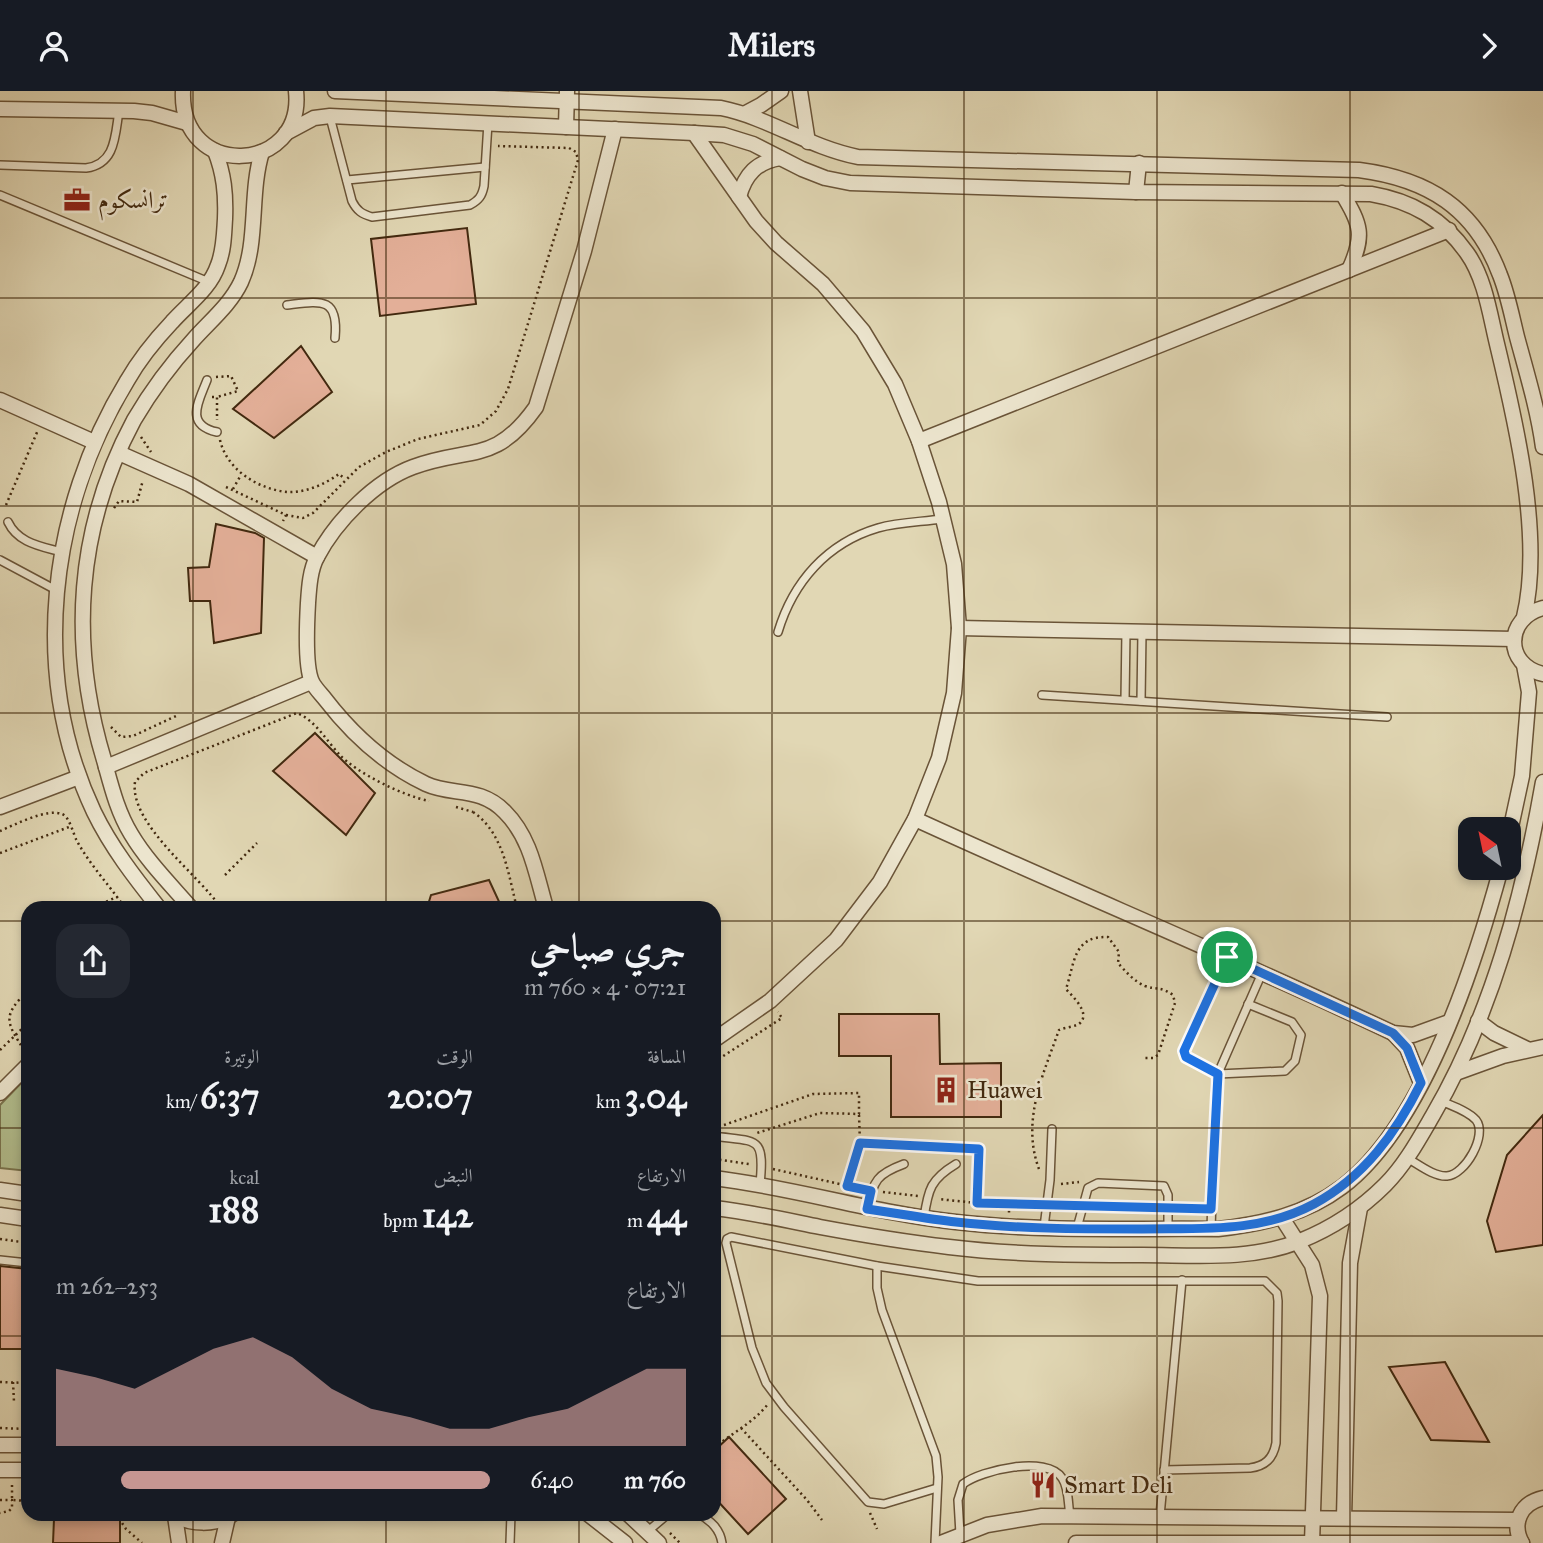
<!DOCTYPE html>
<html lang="ar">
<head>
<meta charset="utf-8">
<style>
  body { margin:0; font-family:"IM FELL Great Primer",Amiri,serif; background:#242831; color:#f1f3f6; direction:rtl; height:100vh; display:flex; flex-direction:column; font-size:26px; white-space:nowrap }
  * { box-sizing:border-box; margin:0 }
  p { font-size:23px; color:#9ea1a6 }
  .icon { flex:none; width:38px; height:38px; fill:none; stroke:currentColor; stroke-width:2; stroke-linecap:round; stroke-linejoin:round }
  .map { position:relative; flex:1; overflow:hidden; direction:ltr }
  .side { position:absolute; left:21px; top:810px; width:700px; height:620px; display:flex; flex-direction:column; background:#171b24; border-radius:21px; box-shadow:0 4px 10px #0003; direction:rtl }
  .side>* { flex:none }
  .needle { width:46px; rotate:327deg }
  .buttons { position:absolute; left:1458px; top:726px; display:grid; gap:14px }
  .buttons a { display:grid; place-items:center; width:63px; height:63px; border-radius:14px; background:#171b24; box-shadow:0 4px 10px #0003; font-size:35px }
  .pin { position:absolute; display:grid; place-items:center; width:60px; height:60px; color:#fff; margin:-30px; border:4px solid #fff; border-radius:50%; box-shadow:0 2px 7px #0007 }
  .round { display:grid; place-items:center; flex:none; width:74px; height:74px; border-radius:21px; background:#242831 }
  .headline { display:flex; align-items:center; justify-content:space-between; height:119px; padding:0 35px }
  h1 { font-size:38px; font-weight:700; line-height:52px }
  .metrics { display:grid; grid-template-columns:repeat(3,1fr); gap:10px; height:119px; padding:7px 35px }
  .metrics div { display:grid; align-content:center }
  .metrics b { font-size:35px; font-weight:700 }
  .metrics small { font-size:19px; font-weight:400 }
  .metrics p { font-size:19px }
  .chart { height:196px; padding:14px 35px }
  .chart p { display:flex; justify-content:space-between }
  .chart svg { width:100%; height:126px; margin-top:7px; fill:#c59692; opacity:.7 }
  ul { padding:0 35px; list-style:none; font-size:23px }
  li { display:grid; grid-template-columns:112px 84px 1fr; align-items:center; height:52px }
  li i { height:18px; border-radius:9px; background:#c59692 }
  header { display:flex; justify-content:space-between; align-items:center; height:91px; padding:0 35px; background:#171b24; font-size:32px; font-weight:700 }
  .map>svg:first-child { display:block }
  .green { fill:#b2be8e; stroke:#7a744e; stroke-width:2 }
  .building { fill:#e3af98; stroke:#42290f; stroke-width:2 }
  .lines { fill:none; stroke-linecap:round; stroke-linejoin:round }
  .service-casing { stroke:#6a5438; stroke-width:10 }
  .minor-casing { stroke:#6a5438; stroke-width:17 }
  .path { stroke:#42290f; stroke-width:2.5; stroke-dasharray:2 3.5; stroke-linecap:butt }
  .service { stroke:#ece5ce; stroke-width:7 }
  .minor { stroke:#ece5ce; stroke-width:14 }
  .route-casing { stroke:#fff; stroke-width:14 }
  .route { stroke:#1a73e8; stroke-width:9 }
  .grid { fill:none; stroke:#42290f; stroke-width:2; stroke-opacity:0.55 }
  .labels { text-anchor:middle; stroke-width:5; stroke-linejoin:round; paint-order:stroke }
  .poi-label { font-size:24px; fill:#42290f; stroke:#ece5ce; text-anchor:start }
</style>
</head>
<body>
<header><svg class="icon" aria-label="forward" viewBox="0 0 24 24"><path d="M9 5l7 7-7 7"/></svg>Milers<svg class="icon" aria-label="person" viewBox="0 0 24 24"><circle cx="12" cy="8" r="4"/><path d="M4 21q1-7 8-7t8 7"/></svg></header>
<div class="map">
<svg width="1543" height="1452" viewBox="0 0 1543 1452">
  <rect width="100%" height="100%" fill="#e1d7b4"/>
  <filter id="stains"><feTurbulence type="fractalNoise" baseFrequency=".00286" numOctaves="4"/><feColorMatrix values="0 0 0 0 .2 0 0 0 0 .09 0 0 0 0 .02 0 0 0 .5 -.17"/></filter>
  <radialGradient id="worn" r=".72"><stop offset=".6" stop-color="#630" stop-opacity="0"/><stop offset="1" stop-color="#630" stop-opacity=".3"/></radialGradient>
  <path class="green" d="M28 985V1080L0 1077V1014Z"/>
  <g class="building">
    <path d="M467 137 476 213 380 225 371 148Z"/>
    <path d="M301 255 332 301 274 347 233 318Z"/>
    <path d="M216 433 255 442 264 447 261 542 214 552 210 510H190L188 477 209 476Z"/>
    <path d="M315 642 375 702 346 744 273 680Z"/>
    <path d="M489 789 502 817H427L431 804Z"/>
    <path d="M839 923H939L940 973 1001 972V1026H891V965H839Z"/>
    <path d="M1543 1024V1154L1496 1161 1487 1130 1507 1064Z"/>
    <path d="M0 1175 28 1178V1258H0Z"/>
    <path d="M1445 1271 1489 1351 1431 1349 1389 1276Z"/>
    <path d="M729 1346 786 1408 748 1443 714 1406V1360Z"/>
    <path d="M54 1428 120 1429V1452H53Z"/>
  </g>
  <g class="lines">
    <g class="service-casing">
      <g id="service">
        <path d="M330 26 352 110C357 120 362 123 372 126L470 114C479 109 482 105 484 95L488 32"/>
        <path d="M0 74 86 77C116 73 115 44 119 20"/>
        <path d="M347 89 485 76"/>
        <path d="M0 104 209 191"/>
        <path d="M287 214C320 210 339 205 335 247"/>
        <path d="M207 289C199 310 184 334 217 341"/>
        <path d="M8 431C18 452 40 455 61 461"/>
        <path d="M0 469 56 499"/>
        <path d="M778 541C793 491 827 452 878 437 899 431 921 431 942 428"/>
        <path d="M1042 604 1387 626"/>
        <path d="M1125 609 1126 540"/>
        <path d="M1141 610 1142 541"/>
        <path d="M1226 866 1184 960 1186 966 1218 983 1285 980 1295 970 1301 944 1292 931 1248 913"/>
        <path d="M714 1045C757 1051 765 1044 760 1093"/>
        <path d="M1407 1067C1418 1073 1434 1086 1447 1085 1465 1084 1488 1044 1476 1029 1468 1020 1452 1015 1441 1010"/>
        <path d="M867 1117C874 1089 877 1083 904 1073"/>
        <path d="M924 1127C928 1098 931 1088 956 1073"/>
        <path d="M1044 1136 1050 1089 1052 1038"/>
        <path d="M1077 1137 1088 1097 1098 1092 1164 1095 1168 1104V1137"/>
        <path d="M1211 1138 1216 987 1262 882"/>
        <path d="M0 1169 28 1172"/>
        <path d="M877 1175V1197L882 1219 936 1365 938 1386 935 1452"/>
        <path d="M937 1397 884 1413 868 1411 784 1316 766 1292 752 1257 726 1152 727 1148 731 1146 877 1175 978 1190H1265L1277 1202 1278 1210 1276 1352C1273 1368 1265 1375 1250 1377L1164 1379"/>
        <path d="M699 1423C711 1430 720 1438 722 1452"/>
        <path d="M1160 1425 1182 1189"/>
        <path d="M648 1440 667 1424 673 1423"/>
        <path d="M960 1443 958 1409 963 1393C981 1379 1047 1364 1062 1387 1069 1397 1068 1413 1070 1425"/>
        <path d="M510 1452 511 1423"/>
      </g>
    </g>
    <g class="minor-casing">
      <g id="minor">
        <path d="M183 0C179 90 305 83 296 0"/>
        <path d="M335 0 721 17C770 27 808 56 858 66L1359 79C1428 88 1475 117 1500 184 1508 204 1512 226 1517 246 1527 283 1538 319 1543 356"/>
        <path d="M800 0 808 51"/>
        <path d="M0 18 134 20 152 22 187 32"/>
        <path d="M746 22 761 14 781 0"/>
        <path d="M566 36 567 0"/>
        <path d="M286 42 314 27 330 25 694 42 724 44 753 53 802 78 825 87 850 92 1136 101 1371 103C1412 110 1443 128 1467 162 1485 187 1490 224 1497 253 1516 332 1543 447 1524 526"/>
        <path d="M694 42 756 130 776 152 823 193 863 240 895 293 919 350 939 411 954 473 959 537 954 602 939 667 915 728 880 791 836 849 770 910 714 949"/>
        <path d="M1136 101 1139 72"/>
        <path d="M1342 102C1361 134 1365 144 1349 179"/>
        <path d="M739 106C745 83 757 71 780 67"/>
        <path d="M0 309 94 351"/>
        <path d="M919 350 1449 139"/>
        <path d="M119 362 189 393 317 466"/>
        <path d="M1543 517C1505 527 1504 574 1543 583"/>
        <path d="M959 537 1514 548"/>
        <path d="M106 676 311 591"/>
        <path d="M0 716 79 686"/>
        <path d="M915 728C1074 801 1235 867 1393 942L1413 944 1449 931"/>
        <path d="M1508 750 1522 685 1529 601 1524 574"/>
        <path d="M159 817C135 787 111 756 94 721 29 583 49 418 127 290 139 269 155 249 172 231 188 213 210 198 218 174 224 159 224 143 225 128 226 103 224 83 215 60"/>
        <path d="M191 817C171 794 147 770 131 743 117 720 111 694 104 669 69 553 76 437 134 329 151 300 171 273 194 248 210 230 230 214 241 191 259 151 249 103 262 61"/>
        <path d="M546 817C536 783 531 747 505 721 480 695 452 705 426 693 386 674 352 643 325 608 321 603 315 597 312 591 305 576 307 530 308 512 309 497 310 479 317 466 336 430 375 390 413 376 470 355 495 374 536 316L584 160 615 38"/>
        <path d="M1478 930 1494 942 1527 958"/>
        <path d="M1393 942 1407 957 1421 992"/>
        <path d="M1456 982 1503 965 1543 956"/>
        <path d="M0 1002 28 974"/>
        <path d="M714 1087C796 1097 874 1122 956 1131 1043 1141 1131 1137 1218 1138 1263 1133 1306 1123 1342 1096 1423 1035 1475 873 1501 777"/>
        <path d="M0 1099 28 1103"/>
        <path d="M714 1117C750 1121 785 1129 820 1136 863 1144 906 1151 949 1156 1014 1164 1078 1164 1142 1164 1195 1164 1250 1170 1300 1150 1332 1137 1361 1118 1385 1094 1405 1074 1419 1048 1433 1024 1492 923 1523 805 1543 691"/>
        <path d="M0 1124 28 1128"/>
        <path d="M1282 1127 1312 1174 1320 1205 1312 1452"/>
        <path d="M0 1354H28"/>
        <path d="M0 1379H28"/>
        <path d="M172 1423C190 1434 215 1435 233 1423"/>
        <path d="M588 1423 625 1452"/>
        <path d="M628 1423 659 1452"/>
        <path d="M175 1425 179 1452"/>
        <path d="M1344 1427 1350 1172 1360 1117"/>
        <path d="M222 1452 228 1426"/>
        <path d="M941 1452 987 1434 1042 1425 1518 1429"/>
        <path d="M1076 1452H1522"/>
        <path d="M1522 1452C1511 1432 1521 1412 1543 1407"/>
      </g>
    </g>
    <g class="path">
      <path d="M216 286 231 285 238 300 217 306"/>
      <path d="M212 306H217V329"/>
      <path d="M141 346 151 361"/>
      <path d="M220 349C227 379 258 398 287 401 306 402 325 393 339 383L345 388"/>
      <path d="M226 396 286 424 283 430"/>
      <path d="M233 398 241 384"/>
      <path d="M6 414 38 339"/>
      <path d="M114 417 119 410 137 411 143 389"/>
      <path d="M286 424 303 427 313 422 359 376 386 361 418 348 480 334 496 320 508 298 578 69 576 61 569 57 498 55"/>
      <path d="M111 636 121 646 133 645 176 625"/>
      <path d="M456 716 473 721"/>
      <path d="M473 721C504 742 508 783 517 817"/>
      <path d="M0 740C14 734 47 717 62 723 70 726 73 743 77 750 90 774 110 795 125 817"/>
      <path d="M0 762 69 736"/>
      <path d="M225 784 257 752"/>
      <path d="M91 817 117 806"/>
      <path d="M221 817C200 785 129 733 135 691L144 682 297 622C315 629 326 649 339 663 356 682 404 705 429 710"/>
      <path d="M0 959 28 932"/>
      <path d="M24 959C7 932 1 925 28 900"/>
      <path d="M714 971 782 927 778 921"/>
      <path d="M859 1024 860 1052"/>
      <path d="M724 1034 813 1003 859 1002V1023L820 1022 757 1042"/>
      <path d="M714 1068 749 1073"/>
      <path d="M773 1078 862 1098"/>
      <path d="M1039 1078C1021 1030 1043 984 1059 939 1065 936 1076 936 1080 932 1091 922 1072 905 1066 898 1075 871 1073 845 1108 846L1119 861 1118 872C1125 880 1135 891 1145 895 1157 899 1160 895 1173 904L1175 912 1158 964 1153 967H1142"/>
      <path d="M1061 1093 1079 1091"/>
      <path d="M847 1096 860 1052 979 1058 977 1112 938 1108"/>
      <path d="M883 1101 918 1105"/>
      <path d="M977 1112 1009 1113V1123"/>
      <path d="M1009 1113 1038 1114"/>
      <path d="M1058 1115H1073"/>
      <path d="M1093 1116 1157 1117"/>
      <path d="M1177 1118H1202"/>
      <path d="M0 1148 28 1152"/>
      <path d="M0 1291 28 1292"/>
      <path d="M13 1291 14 1311"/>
      <path d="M0 1337 28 1338"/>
      <path d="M741 1337 807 1409 822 1429"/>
      <path d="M714 1357C732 1342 753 1332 768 1313"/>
      <path d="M12 1394V1409L28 1410"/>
      <path d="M0 1409H12V1417L9 1420 0 1422"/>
      <path d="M870 1422 877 1438"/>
      <path d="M116 1423 126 1438 142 1452"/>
      <path d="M670 1442 680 1452"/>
    </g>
    <use href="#service" class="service"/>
    <use href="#minor" class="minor"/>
  </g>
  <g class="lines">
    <g class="route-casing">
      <path id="route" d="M1227 866 1393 942 1407 957 1421 992C1396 1042 1364 1086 1314 1113 1260 1142 1201 1137 1142 1138 1080 1138 1018 1138 956 1131 926 1128 897 1122 867 1118L871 1100 847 1095 860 1052 979 1058 977 1112 1211 1118 1218 983 1186 966 1184 960Z"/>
    </g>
    <use href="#route" class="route"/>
  </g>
  <path class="grid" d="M193 0V817M386 0V817M579 0V817M772 0V1452M964 0V1452M1157 0V1452M1350 0V1452M0 207H1543M0 415H1543M0 622H1543M0 830H28M714 830H1543M0 1037H28M714 1037H1543M0 1245H28M714 1245H1543M193 1423V1452M386 1423V1452M579 1423V1452"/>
  <defs>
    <g id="office-bare" transform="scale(2.1)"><path d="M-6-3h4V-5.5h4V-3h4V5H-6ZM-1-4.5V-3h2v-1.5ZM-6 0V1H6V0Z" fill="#8f2418" stroke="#ece5ce" stroke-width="2.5" paint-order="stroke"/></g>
    <g id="building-bare" transform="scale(2.1)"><path d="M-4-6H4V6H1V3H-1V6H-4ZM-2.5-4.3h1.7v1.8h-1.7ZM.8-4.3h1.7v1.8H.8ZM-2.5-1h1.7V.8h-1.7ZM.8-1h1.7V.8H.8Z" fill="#8f2418" stroke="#ece5ce" stroke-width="2.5" paint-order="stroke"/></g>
    <g id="restaurant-bare" transform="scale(2.1)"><path d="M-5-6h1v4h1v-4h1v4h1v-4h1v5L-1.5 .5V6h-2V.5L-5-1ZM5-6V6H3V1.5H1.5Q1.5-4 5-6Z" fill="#8f2418" stroke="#ece5ce" stroke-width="2.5" paint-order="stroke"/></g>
  </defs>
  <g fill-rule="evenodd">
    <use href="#office-bare" x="77" y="109"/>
    <use href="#building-bare" x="946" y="999"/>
    <use href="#restaurant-bare" x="1043" y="1394"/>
  </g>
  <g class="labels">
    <g class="poi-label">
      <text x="98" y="117">ترانسكوم</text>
      <text x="967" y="1007">Huawei</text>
      <text x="1064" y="1402">Smart Deli</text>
    </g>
  </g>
  <rect width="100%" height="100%" filter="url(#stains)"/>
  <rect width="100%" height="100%" fill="url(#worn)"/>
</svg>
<div class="buttons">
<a><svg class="needle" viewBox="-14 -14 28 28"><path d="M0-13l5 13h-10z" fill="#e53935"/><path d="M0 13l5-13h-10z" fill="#9ea1a6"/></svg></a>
</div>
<div class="pin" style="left:1227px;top:866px;background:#1e9e55"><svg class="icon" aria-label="arrive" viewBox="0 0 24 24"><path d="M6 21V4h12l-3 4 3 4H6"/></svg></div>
<section class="side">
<div class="headline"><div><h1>جري صباحي</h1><p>07:21 · 4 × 760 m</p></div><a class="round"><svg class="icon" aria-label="share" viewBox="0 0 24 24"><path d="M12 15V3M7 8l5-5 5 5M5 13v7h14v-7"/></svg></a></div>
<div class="metrics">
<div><p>المسافة</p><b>3.04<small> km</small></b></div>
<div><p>الوقت</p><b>20:07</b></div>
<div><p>الوتيرة</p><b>6:37<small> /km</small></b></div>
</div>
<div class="metrics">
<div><p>الارتفاع</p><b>44<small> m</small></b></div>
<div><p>النبض</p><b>142<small> bpm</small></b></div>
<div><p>kcal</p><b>188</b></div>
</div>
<div class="chart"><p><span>الارتفاع</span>253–262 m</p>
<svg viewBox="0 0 160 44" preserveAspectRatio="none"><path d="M0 44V17L10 20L20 24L30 17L40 10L50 6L60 13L70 24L80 31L90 34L100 38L110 38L120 34L130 31L140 24L150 17L160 17V44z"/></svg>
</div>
<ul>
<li><b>760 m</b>6:40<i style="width:85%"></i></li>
</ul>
</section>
</div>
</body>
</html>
